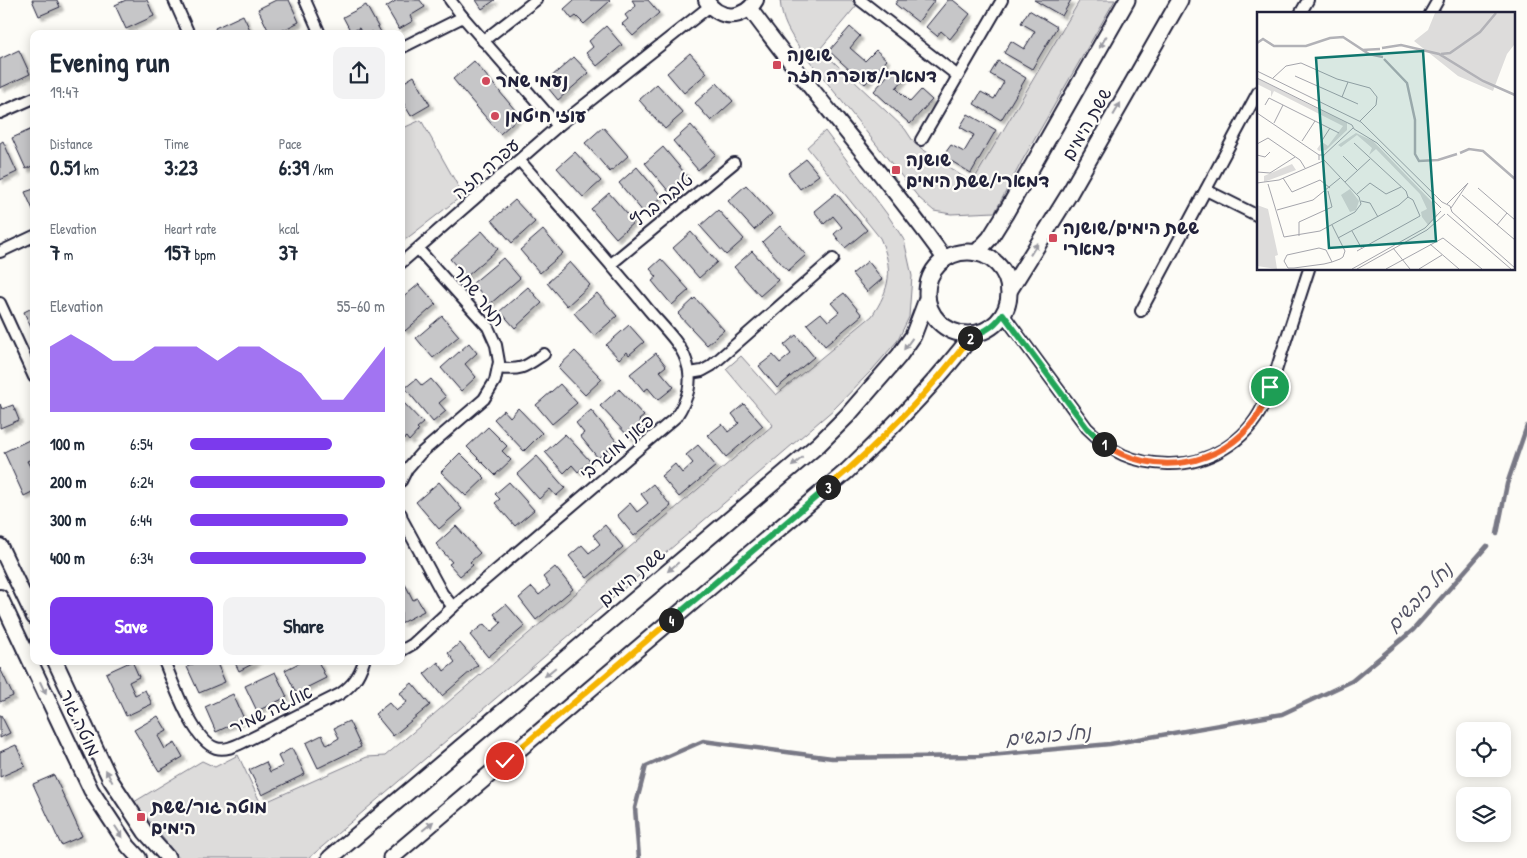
<!DOCTYPE html>
<html lang="en">
<head>
<meta charset="utf-8">
<style>
  body { margin:0; font-family:"Patrick Hand","Playpen Sans Hebrew",sans-serif; background:#f2f2f3; color:#1f2937; height:100vh; display:flex; flex-direction:column; font-size:19px; white-space:nowrap }
  * { box-sizing:border-box; margin:0 }
  p { font-size:16px; color:#747a83 }
  .icon { flex:none; width:28px; height:28px; fill:none; stroke:currentColor; stroke-width:2; stroke-linecap:round; stroke-linejoin:round }
  .map { position:relative; flex:1; overflow:hidden }
  .side { position:absolute; left:30px; top:30px; width:375px; height:635px; display:flex; flex-direction:column; background:#fff; border-radius:10px; box-shadow:0 2px 12px #0003 }
  .side>* { flex:none }
  .tools { position:absolute; left:1456px; top:722px; display:grid; gap:10px }
  .tools a { display:grid; place-items:center; width:55px; height:55px; border-radius:10px; background:#fff; box-shadow:0 2px 12px #0003; font-size:25px }
  .pin { position:absolute; display:grid; place-items:center; width:42px; height:42px; color:#fff; margin:-21px; border:2px solid #fff; border-radius:50%; box-shadow:0 1px 5px #0007 }
  .km { position:absolute; width:25px; height:25px; margin:-12px; border-radius:50%; background:#222; color:#fff; font-size:14px; line-height:25px; text-align:center }
  .round { display:grid; place-items:center; flex:none; width:52px; height:52px; border-radius:10px; background:#f2f2f3 }
  .summary { display:flex; align-items:center; justify-content:space-between; height:85px; padding:0 20px }
  h1 { font-size:28px; font-weight:700; line-height:38px }
  .metrics { display:grid; grid-template-columns:repeat(3,1fr); gap:8px; height:85px; padding:5px 20px }
  .metrics div { display:grid; align-content:center }
  .metrics b { font-size:21px; font-weight:700 }
  .metrics small { font-size:14px; font-weight:400 }
  .metrics p { font-size:14px }
  .chart { height:140px; padding:10px 20px }
  .chart p { display:flex; justify-content:space-between }
  .chart svg { width:100%; height:90px; margin-top:5px; fill:#7c3aed; opacity:.7 }
  .button { display:flex; gap:10px; margin-top:auto; padding:10px 20px }
  .button a { flex:1; height:58px; border-radius:10px; background:#7c3aed; color:#fff; font-size:20px; font-weight:700; line-height:58px; text-align:center }
  .button a+a { background:#f2f2f3; color:#1f2937 }
  ul { padding:0 20px; list-style:none; font-size:16px }
  li { display:grid; grid-template-columns:80px 60px 1fr; align-items:center; height:38px }
  li i { height:12px; border-radius:6px; background:#7c3aed }
  .map>svg:first-child { display:block }
  .green { fill:#dddcdb; stroke:#807f8b }
  .lines { fill:none; stroke-linecap:round; stroke-linejoin:round }
  .stream { stroke:#787885; stroke-width:4.5 }
  .building { fill:#c6c6c8; stroke:#22223b; filter:url(#shadow) }
  .minor-casing { stroke:#22223b; stroke-width:14 }
  .tertiary-casing { stroke:#22223b; stroke-width:18 }
  .secondary-casing { stroke:#22223b; stroke-width:19 }
  .minor { stroke:#fdfcf7; stroke-width:10 }
  .tertiary { stroke:#fdfcf7; stroke-width:14 }
  .secondary { stroke:#fdfcf7; stroke-width:15 }
  .oneway { fill:#9a9aa2 }
  .split-1-casing { stroke:#fff; stroke-width:10 }
  .split-2-casing { stroke:#fff; stroke-width:10 }
  .split-3-casing { stroke:#fff; stroke-width:10 }
  .split-4-casing { stroke:#fff; stroke-width:10 }
  .split-5-casing { stroke:#fff; stroke-width:10 }
  .split-1 { stroke:#f0652b; stroke-width:6 }
  .split-2 { stroke:#22a559; stroke-width:6 }
  .split-3 { stroke:#f5b400; stroke-width:6 }
  .split-4 { stroke:#22a559; stroke-width:6 }
  .split-5 { stroke:#f5b400; stroke-width:6 }
  .poi-dot { fill:#d1495b; stroke:#fdfcf7; stroke-width:2 }
  .labels { text-anchor:middle; stroke-width:4.5; stroke-linejoin:round; paint-order:stroke }
  .poi-label { font-size:18px; font-weight:bold; fill:#22223b; stroke:#fdfcf7; text-anchor:start }
  .street-label { font-size:18px; fill:#22223b; stroke:#fdfcf7 }
  .water-label { font-size:19px; font-style:italic; fill:#545466; stroke:#fdfcf7 }
  .inset-river { fill:none; stroke:#b2b2b7; stroke-width:2.5 }
  .inset-road { fill:none; stroke:#a5a5ac; stroke-width:1 }
  .view { fill:#0f766e; fill-opacity:0.15; stroke:#0f766e; stroke-width:2.5 }
  .inset-edge { fill:none; stroke:#22223b; stroke-width:2.5 }
</style>
</head>
<body>
<div class="map">
<svg width="1527" height="858" viewBox="0 0 1527 858">
  <defs>
    <filter id="shadow"><feDropShadow dx="3.5" dy="3.5" stdDeviation="1" flood-color="#0004"/></filter>
  </defs>
  <rect width="100%" height="100%" fill="#fdfcf7"/>
  <filter id="ink" filterUnits="userSpaceOnUse"><feTurbulence type="fractalNoise" baseFrequency=".02" numOctaves="2"/><feDisplacementMap in="SourceGraphic" scale="10" xChannelSelector="R" yChannelSelector="G"/><feConvolveMatrix kernelMatrix="1 2 1 2 8 2 1 2 1" color-interpolation-filters="sRGB"/></filter>
  <g filter="url(#ink)">
    <g class="green">
      <path d="M780 0H851L857 5 820 49 905 129 915 144 972 183 1080 0H1115L1022 161 995 212 951 214 934 211 919 198 801 50C789 32 782 22 780 0Z"/>
      <path d="M421 120 463 195 401 243V129Z"/>
      <path d="M825 131 887 214 904 240 912 276 909 317 898 340 872 370 834 409 309 858H179L134 802 202 761 215 767 238 755 261 804 367 757 385 756 773 425 726 369 741 356 776 395 872 316C890 289 894 269 880 238L807 147Z"/>
    </g>
    <g class="lines">
      <g class="stream">
        <path d="M1497 534 1507 484 1527 426"/>
        <path d="M639 858 635 808 646 766 703 741 832 758 979 756 1110 744 1282 714 1352 681 1413 630 1487 546"/>
      </g>
    </g>
    <g class="building">
      <path d="M32 0H57L60 7 39 16Z"/>
      <path d="M126 0H147L154 16 126 29 115 5Z"/>
      <path d="M276 0H289L299 22 275 34H270L258 9Z"/>
      <path d="M397 0H420L425 7 410 16 413 21 399 29 386 7Z"/>
      <path d="M476 0H495L482 9Z"/>
      <path d="M574 0H609L610 1 584 24 576 16 572 19 564 9Z"/>
      <path d="M632 0H648L659 13 633 36 622 24 628 19 625 15 636 6Z"/>
      <path d="M898 0H935L918 22 895 4Z"/>
      <path d="M948 0H953L970 14 950 39 941 31 937 36 926 27Z"/>
      <path d="M1034 0H1071L1062 16Z"/>
      <path d="M366 5 382 34H373L372 32 362 34 359 28 351 32 343 17Z"/>
      <path d="M1029 10 1057 27 1032 69 1004 53 1011 41 1024 49 1035 31 1021 23Z"/>
      <path d="M243 15 252 34H217L215 28Z"/>
      <path d="M606 26 622 45 597 66 586 53 593 47 589 41Z"/>
      <path d="M850 27 860 36 850 48 865 61 876 50 887 60 865 84 829 51Z"/>
      <path d="M19 50 30 74 0 88V59Z"/>
      <path d="M690 53 707 73 684 93 667 73Z"/>
      <path d="M574 57 589 73 558 100 544 83Z"/>
      <path d="M474 61 520 116 500 134 453 79Z"/>
      <path d="M998 61 1026 78 1001 120 974 104 981 92 994 99 1004 82 990 74Z"/>
      <path d="M895 67 906 77 896 88 910 102 921 90 932 100 910 124 874 91Z"/>
      <path d="M414 76 430 105 411 116 401 99V84Z"/>
      <path d="M717 83 733 101 711 121 695 103Z"/>
      <path d="M657 84 683 113 665 129 639 100Z"/>
      <path d="M968 114 996 130 971 173 943 156 951 145 964 152 974 135 960 127Z"/>
      <path d="M691 125 716 154 698 170 673 141Z"/>
      <path d="M603 127 628 156 610 172 585 143Z"/>
      <path d="M32 129 34 132V165L26 169 12 138Z"/>
      <path d="M3 141 17 172 0 180V143Z"/>
      <path d="M663 147 688 177 670 193 645 163Z"/>
      <path d="M575 152 601 181 583 197 557 168Z"/>
      <path d="M806 159 819 175 800 189 788 173Z"/>
      <path d="M637 167 662 197 644 213 619 183Z"/>
      <path d="M746 185 772 214 754 230 728 201Z"/>
      <path d="M34 189V212L25 192Z"/>
      <path d="M609 193 634 222 616 238 591 209Z"/>
      <path d="M836 193 867 230 845 248 834 234 842 227 833 216 824 224 814 211Z"/>
      <path d="M515 200 535 222 512 243 492 220Z"/>
      <path d="M718 210 744 239 726 255 700 226Z"/>
      <path d="M780 226 806 255 788 271 762 242Z"/>
      <path d="M543 230 563 253 540 273 520 250Z"/>
      <path d="M482 231 498 249 466 277 450 259Z"/>
      <path d="M691 232 717 262 699 278 673 248Z"/>
      <path d="M752 251 778 280 760 296 734 267Z"/>
      <path d="M503 258 520 278 490 304 473 283Z"/>
      <path d="M661 259 689 290 672 305 652 281 657 277 650 269Z"/>
      <path d="M868 261 882 279 867 292 852 274Z"/>
      <path d="M570 262 590 285 567 306 547 283Z"/>
      <path d="M419 284 436 304 405 331 401 327V299Z"/>
      <path d="M528 287 542 303 515 328 500 311Z"/>
      <path d="M597 293 617 316 594 336 574 313Z"/>
      <path d="M844 293 862 315 825 346 807 324 821 313 828 321 839 312 831 303Z"/>
      <path d="M695 298 724 330 707 345 678 314Z"/>
      <path d="M34 307V334L24 312Z"/>
      <path d="M442 316 459 336 433 358 416 338Z"/>
      <path d="M629 325 644 342 629 355 627 352 619 359 606 345Z"/>
      <path d="M796 335 814 357 777 388 759 366 773 355 780 363 791 354 784 345Z"/>
      <path d="M469 343 477 353 465 364 476 377 461 391 441 368Z"/>
      <path d="M575 351 602 379 585 395 558 367Z"/>
      <path d="M656 353 666 366 660 371 674 387 658 400 648 388 644 391 630 374Z"/>
      <path d="M416 379 422 386 431 379 446 397 439 403 446 411 433 422 405 388Z"/>
      <path d="M560 384 577 403 552 424 536 405Z"/>
      <path d="M619 389 644 416 639 420 644 426 630 438 600 406Z"/>
      <path d="M402 401 423 423 417 428 419 430 409 441 406 437 402 440 401 439Z"/>
      <path d="M0 404 2 409 13 405 19 420 0 428Z"/>
      <path d="M744 404 763 426 726 457 708 435 722 424 728 432 739 423 732 414Z"/>
      <path d="M518 408 542 433 524 451 494 419 504 410 510 417Z"/>
      <path d="M591 410 617 442 598 458 580 436 584 433 576 423Z"/>
      <path d="M488 427 507 446 502 451 511 460 495 475 467 447Z"/>
      <path d="M565 434 590 461 578 472 572 465 564 473 545 452Z"/>
      <path d="M29 440 34 450V458L27 461 34 474V491L24 496 4 452Z"/>
      <path d="M698 445 716 466 679 497 661 476 675 464 682 473 693 463 686 455Z"/>
      <path d="M460 453 485 478 466 496 441 472Z"/>
      <path d="M537 456 565 488 556 496 550 489 539 499 517 474Z"/>
      <path d="M439 482 462 509 439 529 416 502Z"/>
      <path d="M509 482 534 510 515 526 495 503 500 499 495 494Z"/>
      <path d="M653 484 671 506 634 536 617 515 630 503 637 512 648 503 641 494Z"/>
      <path d="M605 525 623 547 587 578 569 556 582 545 589 553 600 544 593 535Z"/>
      <path d="M456 526 480 553 470 562 473 565 460 576 449 564 452 562 436 544Z"/>
      <path d="M555 567 573 589 536 620 519 598 532 587 539 595 550 586 543 577Z"/>
      <path d="M405 584 413 600 417 598 424 611 401 623V586Z"/>
      <path d="M506 604 525 626 488 657 470 635 484 624 491 632 501 623 494 614Z"/>
      <path d="M460 643 478 665 442 696 424 674 438 662 444 671 455 662 448 653Z"/>
      <path d="M132 661 139 677 129 682 135 695 145 690 152 704 126 716 106 673Z"/>
      <path d="M199 661H216L225 682 199 693 187 667Z"/>
      <path d="M234 661H258L239 671Z"/>
      <path d="M303 661H318L326 678 296 693 285 670Z"/>
      <path d="M0 668 13 696 0 702Z"/>
      <path d="M275 672 287 697 257 711 245 686Z"/>
      <path d="M412 683 430 705 393 736 375 714 389 703 396 711 407 702 400 693Z"/>
      <path d="M233 694 244 719 216 732 205 707Z"/>
      <path d="M0 715H1L10 733 0 738Z"/>
      <path d="M158 716 167 731 158 736 165 749 175 743 183 757 159 771 134 730Z"/>
      <path d="M349 721 361 747 318 768 306 743 322 735 327 745 339 738 334 728Z"/>
      <path d="M16 745 25 766 0 777V752Z"/>
      <path d="M292 748 305 774 262 795 249 770 266 762 270 772 283 766 278 756Z"/>
      <path d="M54 775 82 836 61 845 33 784Z"/>
    </g>
    <g class="lines">
      <g class="minor-casing">
        <g id="minor">
          <path d="M174 0 189 34"/>
          <path d="M305 0 320 34"/>
          <path d="M450 0 463 17 558 126"/>
          <path d="M860 0 958 76"/>
          <path d="M1300 14 1308 0"/>
          <path d="M1430 14 1438 0"/>
          <path d="M483 41 536 0"/>
          <path d="M401 48 463 17"/>
          <path d="M0 113 34 98"/>
          <path d="M921 140 1002 0"/>
          <path d="M1206 190 1258 216"/>
          <path d="M0 252 34 236"/>
          <path d="M401 263 558 126 710 6"/>
          <path d="M611 264 734 163"/>
          <path d="M0 303 34 377"/>
          <path d="M1141 311 1258 92"/>
          <path d="M1003 314 1087 428C1112 453 1132 463 1168 464 1207 465 1246 442 1263 406 1271 389 1276 370 1282 352 1291 324 1300 296 1309 269"/>
          <path d="M498 368C522 371 525 367 544 354"/>
          <path d="M690 373 702 371 711 366 833 259"/>
          <path d="M401 481 407 469 420 454 484 399 495 381 499 362 496 345 488 327 418 249"/>
          <path d="M401 514 402 519 442 593 453 607"/>
          <path d="M401 651 413 644 453 607 676 417C688 399 694 381 686 360 680 342 659 323 647 308 606 258 563 210 520 161"/>
          <path d="M164 661C173 682 193 741 216 748 226 751 237 745 246 741L340 694C353 685 359 676 364 661"/>
        </g>
      </g>
      <g class="tertiary-casing">
        <g id="tertiary">
          <path d="M706 0C719 21 744 20 756 0"/>
          <path d="M750 9C812 94 884 173 945 259"/>
          <path d="M0 546 34 617"/>
          <path d="M0 597 91 790 128 846 139 858"/>
          <path d="M55 661 110 779 145 832 168 858"/>
        </g>
      </g>
      <g class="secondary-casing">
        <g id="secondary">
          <circle cx="968" cy="293" r="41"/>
          <path d="M976 253 990 238 1005 214 1127 0"/>
          <path d="M1009 291 1068 196 1180 0"/>
          <path d="M330 858 819 444 847 416 899 356 913 336 927 299"/>
          <path d="M391 858 847 471C892 428 935 384 973 334"/>
        </g>
      </g>
      <use href="#minor" class="minor"/>
      <use href="#tertiary" class="tertiary"/>
      <use href="#secondary" class="secondary"/>
    </g>
    <defs><path id="oneway-solid" d="M-6-.8H1V-3.2L6.5 0L1 3.2V.8H-6Z" transform="scale(1.25)"/></defs>
    <g class="oneway">
      <use href="#oneway-solid" transform="translate(1103 42) rotate(120)"/>
      <use href="#oneway-solid" transform="translate(1117 109) rotate(-60)"/>
      <use href="#oneway-solid" transform="translate(1034 249) rotate(-58)"/>
      <use href="#oneway-solid" transform="translate(908 344) rotate(126)"/>
      <use href="#oneway-solid" transform="translate(797 462) rotate(140)"/>
      <use href="#oneway-solid" transform="translate(673 567) rotate(140)"/>
      <use href="#oneway-solid" transform="translate(550 672) rotate(140)"/>
      <use href="#oneway-solid" transform="translate(43 688) rotate(65)"/>
      <use href="#oneway-solid" transform="translate(109 776) rotate(-118)"/>
      <use href="#oneway-solid" transform="translate(428 826) rotate(-40)"/>
      <use href="#oneway-solid" transform="translate(119 832) rotate(57)"/>
    </g>
  </g>
  <g class="lines" filter="url(#ink)">
    <g class="split-1-casing">
      <path id="split-1" d="M1104 444C1153 478 1222 467 1256 418 1263 409 1266 397 1270 387"/>
    </g>
    <g class="split-2-casing">
      <path id="split-2" d="M970 338C975 332 981 333 986 330 993 326 998 321 1003 314L1087 428 1104 444"/>
    </g>
    <g class="split-3-casing">
      <path id="split-3" d="M828 487C881 442 929 392 970 338"/>
    </g>
    <g class="split-4-casing">
      <path id="split-4" d="M671 620 828 487"/>
    </g>
    <g class="split-5-casing">
      <path id="split-5" d="M505 761 671 620"/>
    </g>
    <use href="#split-1" class="split-1"/>
    <use href="#split-2" class="split-2"/>
    <use href="#split-3" class="split-3"/>
    <use href="#split-4" class="split-4"/>
    <use href="#split-5" class="split-5"/>
  </g>
  <g class="poi-dot">
    <rect x="772" y="60" width="10" height="10" rx="2.5"/>
    <circle cx="486" cy="81" r="5"/>
    <circle cx="495" cy="116" r="5"/>
    <rect x="891" y="165" width="10" height="10" rx="2.5"/>
    <rect x="1048" y="233" width="10" height="10" rx="2.5"/>
    <rect x="136" y="812" width="10" height="10" rx="2.5"/>
  </g>
  <g class="labels">
    <g class="poi-label">
      <text x="787" y="61">שושנה<tspan x="787" dy="21">דמארי/עופרה חזה</tspan></text>
      <text x="496" y="87">נעמי שמר</text>
      <text x="505" y="122">עוזי חיטמן</text>
      <text x="906" y="166">שושנה<tspan x="906" dy="21">דמארי/ששת הימים</tspan></text>
      <text x="1063" y="234">ששת הימים/שושנה<tspan x="1063" dy="21">דמארי</tspan></text>
      <text x="151" y="813">מוטה גור/ששת<tspan x="151" dy="21">הימים</tspan></text>
    </g>
    <g class="street-label">
      <text transform="translate(1087 124) rotate(-60)" y="6">ששת הימים</text>
      <text transform="translate(486 169) rotate(-41)" y="6">עפרה חזה</text>
      <text transform="translate(662 200) rotate(-39)" y="6">טובה ברץ</text>
      <text transform="translate(479 296) rotate(51)" y="6">תמר שחר</text>
      <text transform="translate(617 447) rotate(-40)" y="6">פאני מוגרבי</text>
      <text transform="translate(632 577) rotate(-40)" y="6">ששת הימים</text>
      <text transform="translate(271 710) rotate(-26)" y="6">אולגה שמיר</text>
      <text transform="translate(80 723) rotate(65)" y="6">מוטה גור</text>
    </g>
    <g class="water-label">
      <text transform="translate(1419 597) rotate(-47)" y="7">נחל כובשים</text>
      <text transform="translate(1048 735) rotate(-5)" y="7">נחל כובשים</text>
    </g>
  </g>
  <g transform="translate(1257 12)">
    <rect width="258" height="258" fill="#fdfcf7"/>
    <path d="M178 1H257V33L250 42 236 79 201 64 157 29 171 18ZM0 66 90 111V118L69 138 62 139 60 137 65 130 71 134 86 114 17 79 14 85V79L0 72ZM99 121 116 129 177 192 180 204 171 213 165 205 164 200 170 197 163 182 119 137 112 143 115 136 100 123 84 135 81 133ZM35 152 39 158 7 170V164ZM93 177 102 189 99 198 93 200 84 183ZM0 193 11 197 21 243 18 244 20 257 0 254Z" fill="#dddcdb"/>
    <path class="inset-river" d="M0 31 6 27 17 34H49L73 26 86 25 112 42 126 45M125 36 144 33 182 42 226 69 258 83M105 38 123 37M184 42 193 41 223 20 239 1M127 47 150 71 158 108V142L162 149 181 148 200 142M203 141 212 137 226 139 258 167"/>
    <path class="inset-road" d="M0 59 104 110 185 190 193 194 195 200 258 256M38 64 101 92M0 66 95 113M16 66 29 54 44 51 80 67 113 76 120 85 119 93 103 109M85 85 91 70M8 93 12 86 82 121M0 101 62 143M17 111 26 93M95 113 97 117 120 131 184 196M45 129 58 109M64 130 73 116M0 132 11 126 43 148 48 156M0 143 8 145 13 140M86 144 100 158M62 148V143H67L96 116M0 160 13 161 38 145M26 166 35 180 63 168 73 176M88 170 113 147M0 171 22 168 66 149 67 143M11 172 27 225 63 219 98 200 104 192 102 185 67 148M221 176 258 208M100 182 113 171 129 182 144 175M205 183 258 228M104 189 113 191 121 205M190 192 211 171M194 196 211 171M20 198 56 188 83 166M190 202 254 257M75 213 88 239 86 245 83 247 75 250 67 252 37 256H31L27 249 30 243 62 236 69 238 75 250M240 213 250 201M95 219 105 237M42 224V210L75 195 71 179M81 226 142 193 151 185 149 179 97 131M173 232 202 257M136 236 153 257M100 239 163 204 156 188 151 185M95 257 168 216 184 199M100 257 170 218 188 202M129 257 186 226 225 257M162 257 185 243"/>
    <path class="view" d="M166 39 179 229 72 236 59 46Z"/>
    <rect width="258" height="258" class="inset-edge"/>
  </g>
</svg>
<div class="tools">
<a><svg class="icon" aria-label="locate" viewBox="0 0 24 24"><circle cx="12" cy="12" r="6"/><path d="M12 2v4M12 18v4M2 12h4M18 12h4"/></svg></a>
<a><svg class="icon" aria-label="layers" viewBox="0 0 24 24"><path d="M12 4l9 5-9 5-9-5zM3 14l9 5 9-5"/></svg></a>
</div>
<div class="pin" style="left:1270px;top:387px;background:#1e9e55"><svg class="icon" aria-label="arrive" viewBox="0 0 24 24"><path d="M6 21V4h12l-3 4 3 4H6"/></svg></div>
<div class="pin" style="left:505px;top:761px;background:#d93025"><svg class="icon" aria-label="check" viewBox="0 0 24 24"><path d="M5 12l5 5 9-10"/></svg></div>
<b class="km" style="left:1104px;top:444px">1</b>
<b class="km" style="left:970px;top:338px">2</b>
<b class="km" style="left:828px;top:487px">3</b>
<b class="km" style="left:671px;top:620px">4</b>
<section class="side">
<div class="summary"><div><h1>Evening run</h1><p>19:47</p></div><a class="round"><svg class="icon" aria-label="share" viewBox="0 0 24 24"><path d="M12 15V3M7 8l5-5 5 5M5 13v7h14v-7"/></svg></a></div>
<div class="metrics">
<div><p>Distance</p><b>0.51<small> km</small></b></div>
<div><p>Time</p><b>3:23</b></div>
<div><p>Pace</p><b>6:39<small> /km</small></b></div>
</div>
<div class="metrics">
<div><p>Elevation</p><b>7<small> m</small></b></div>
<div><p>Heart rate</p><b>157<small> bpm</small></b></div>
<div><p>kcal</p><b>37</b></div>
</div>
<div class="chart"><p><span>Elevation</span>55–60 m</p>
<svg viewBox="0 0 160 44" preserveAspectRatio="none"><path d="M0 44V12L10 6L20 12L30 19L40 19L50 12L60 12L70 12L80 19L90 12L100 12L110 19L120 25L130 38L140 38L150 25L160 12V44z"/></svg>
</div>
<ul>
<li><b>100 m</b>6:54<i style="width:73%"></i></li>
<li><b>200 m</b>6:24<i style="width:100%"></i></li>
<li><b>300 m</b>6:44<i style="width:81%"></i></li>
<li><b>400 m</b>6:34<i style="width:90%"></i></li>
</ul>
<div class="button"><a>Save</a><a>Share</a></div>
</section>
</div>
</body>
</html>
